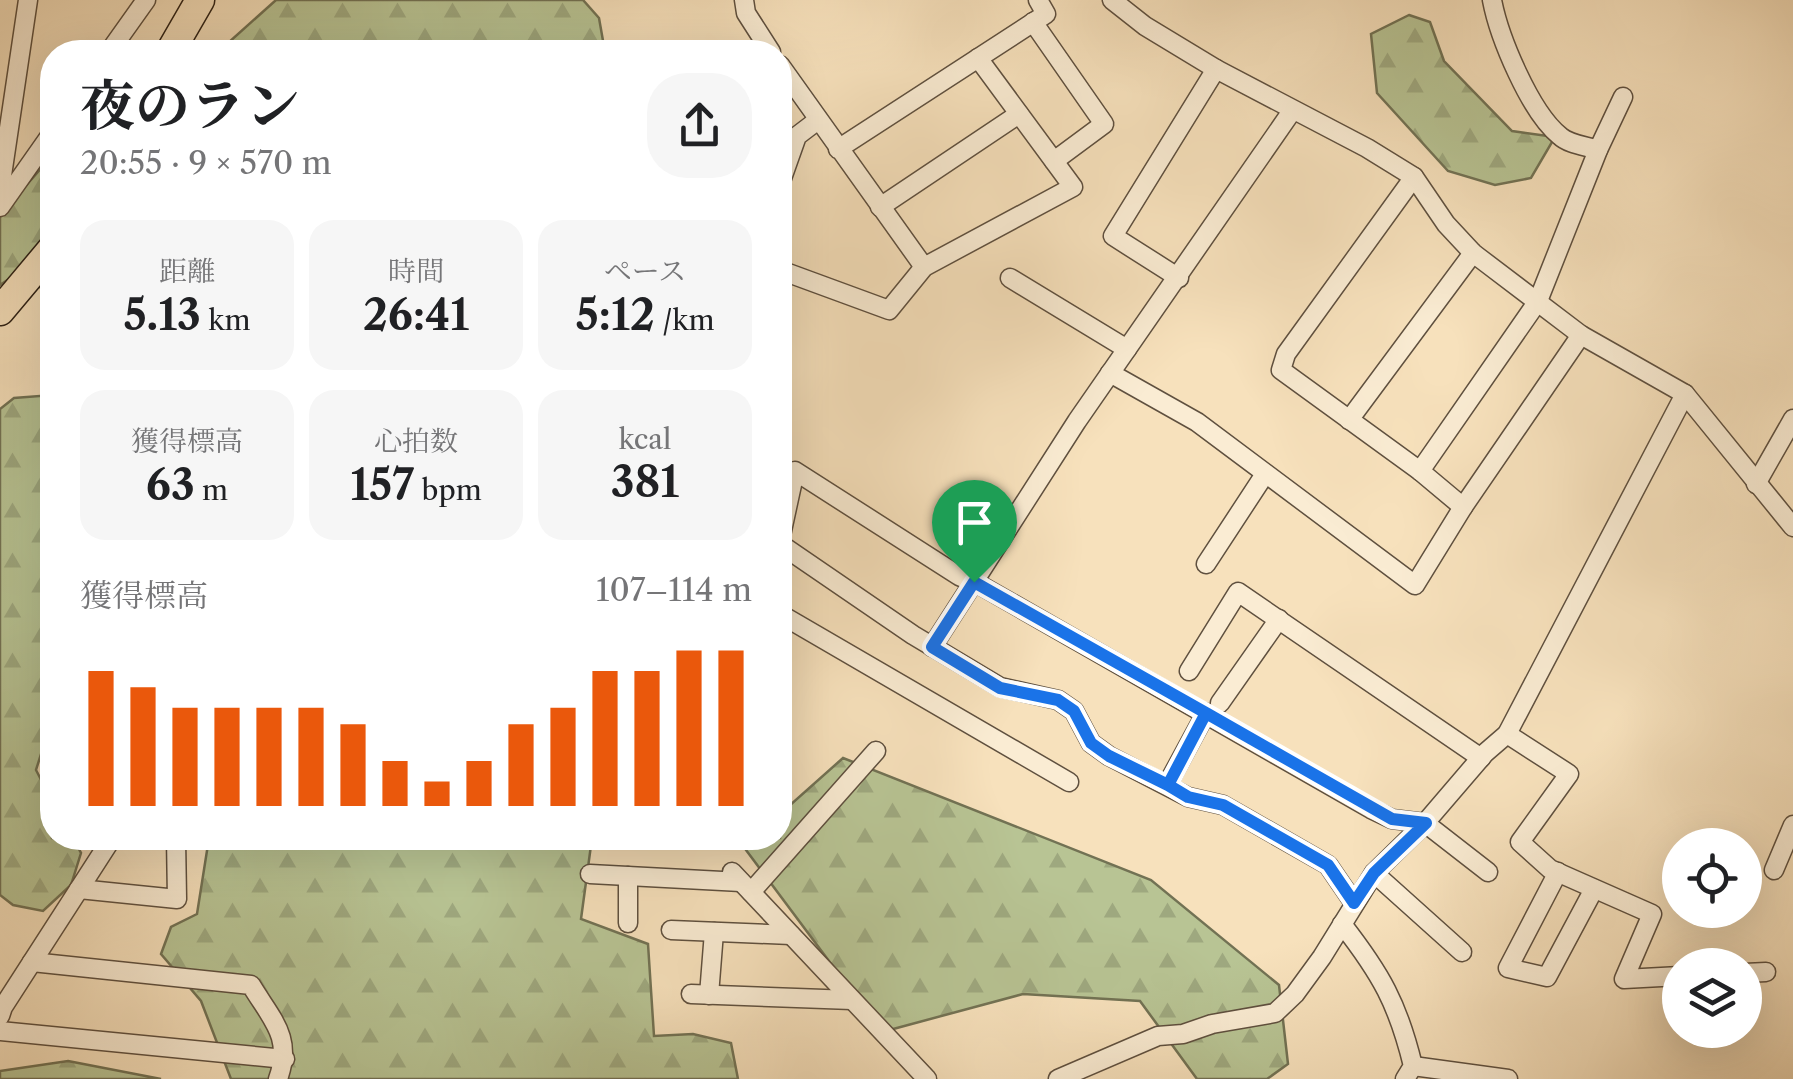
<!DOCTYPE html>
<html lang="ja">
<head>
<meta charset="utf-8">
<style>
  body { margin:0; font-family:"Libre Caslon Text","Noto Serif JP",serif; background:#f6f6f6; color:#202124; height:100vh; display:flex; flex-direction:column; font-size:38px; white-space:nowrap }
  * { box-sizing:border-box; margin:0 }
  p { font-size:32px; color:#757577 }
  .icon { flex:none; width:55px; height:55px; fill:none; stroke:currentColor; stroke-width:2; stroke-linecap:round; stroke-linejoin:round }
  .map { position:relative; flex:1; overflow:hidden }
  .panel { position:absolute; left:40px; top:40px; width:752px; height:810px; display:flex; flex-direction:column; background:#fff; border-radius:40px; box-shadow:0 10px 40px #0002 }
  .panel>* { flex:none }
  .controls { position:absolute; left:1662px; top:828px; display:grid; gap:20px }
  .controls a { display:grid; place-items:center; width:100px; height:100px; border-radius:50%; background:#fff; box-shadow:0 10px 40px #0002; font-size:50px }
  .pin { position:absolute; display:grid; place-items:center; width:85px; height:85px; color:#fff; margin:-102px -42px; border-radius:50% 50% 50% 0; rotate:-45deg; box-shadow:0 0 10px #0007 }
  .pin .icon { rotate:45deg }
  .round { display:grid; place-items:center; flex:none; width:105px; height:105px; border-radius:40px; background:#f6f6f6 }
  .head { display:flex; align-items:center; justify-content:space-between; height:170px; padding:0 40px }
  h1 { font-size:55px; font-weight:700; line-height:75px }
  .stats { display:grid; grid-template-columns:repeat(3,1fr); gap:15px; height:170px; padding:10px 40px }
  .stats div { display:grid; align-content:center; border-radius:25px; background:#f6f6f6; text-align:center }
  .stats b { font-size:42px; font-weight:700 }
  .stats small { font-size:28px; font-weight:400 }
  .stats p { font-size:28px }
  .chart { height:280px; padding:20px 40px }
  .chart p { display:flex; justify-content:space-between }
  .chart svg { width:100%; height:180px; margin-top:10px; stroke:#ea580c; stroke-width:6 }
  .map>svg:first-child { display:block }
  .forest { fill:url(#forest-firs); stroke:#727254; stroke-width:2.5 }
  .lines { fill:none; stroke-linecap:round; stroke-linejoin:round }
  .minor-casing { stroke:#5f503f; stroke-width:21 }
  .primary-casing { stroke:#2c2015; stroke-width:31 }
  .minor { stroke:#faecd3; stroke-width:18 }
  .primary { stroke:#f7e1bc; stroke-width:28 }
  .route-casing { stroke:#fff; stroke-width:20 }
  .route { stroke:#1a73e8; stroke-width:12 }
</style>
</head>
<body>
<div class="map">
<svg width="1793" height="1079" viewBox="0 0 1793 1079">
  <defs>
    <pattern id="forest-firs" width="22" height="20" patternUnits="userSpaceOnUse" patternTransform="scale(2.5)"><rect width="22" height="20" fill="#b8c494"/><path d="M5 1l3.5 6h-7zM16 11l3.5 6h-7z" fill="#9ea87f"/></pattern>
  </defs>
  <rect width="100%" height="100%" fill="#f7e1bc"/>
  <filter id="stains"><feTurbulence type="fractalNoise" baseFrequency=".002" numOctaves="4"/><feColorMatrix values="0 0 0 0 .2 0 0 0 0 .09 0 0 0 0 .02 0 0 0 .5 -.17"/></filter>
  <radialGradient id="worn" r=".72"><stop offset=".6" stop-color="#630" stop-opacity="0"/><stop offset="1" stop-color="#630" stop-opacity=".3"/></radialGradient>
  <g class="forest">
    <path d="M276 0H583L599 18 605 52H218Z"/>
    <path d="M1409 15 1430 22 1444 61 1512 131 1555 137 1531 178 1495 185 1448 171 1377 93 1371 34Z"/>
    <path d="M52 156V295L18 273 0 285V215Z"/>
    <path d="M52 395V719L36 770 52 801V838H73L81 853 71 885 43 911 13 905 0 895V409L14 398Z"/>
    <path d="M843 758 1151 880 1279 985 1288 1064 1267 1079H1197L1140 1001 1023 994 882 1032 743 846 753 838H780V814Z"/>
    <path d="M209 838H592L581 919 648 944 654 1036 693 1034 731 1043 738 1079H231L201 1001 161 954 171 927 197 914Z"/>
    <path d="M68 1061 161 1079H0V1071Z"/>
  </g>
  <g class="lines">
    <g class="minor-casing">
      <g id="minor">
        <path d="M744 0 746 13 771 52"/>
        <path d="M1112 0 1145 26 1216 69 1367 148 1414 177 1446 224 1473 253 1581 335 1685 394 1793 527"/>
        <path d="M1492 0C1499 37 1530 112 1560 136 1568 144 1586 146 1598 150"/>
        <path d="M1033 22 1104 124 1054 161"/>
        <path d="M109 52 146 0"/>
        <path d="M780 65 924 267"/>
        <path d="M838 149 1046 14 1038 0"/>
        <path d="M1414 177 1286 354 1281 370 1420 471 1463 507"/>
        <path d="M780 184 797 136 818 120"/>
        <path d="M0 189 28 0"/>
        <path d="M0 207 52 133"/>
        <path d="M880 207 1019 114"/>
        <path d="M780 270 889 310 924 267 1073 187 978 58"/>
        <path d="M1010 278 1127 349"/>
        <path d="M1179 278 1113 236 1216 69"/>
        <path d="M1110 373 1197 422 1415 585 1463 507 1581 335"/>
        <path d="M1349 420 1473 253"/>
        <path d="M1420 471 1538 301 1598 150 1623 97"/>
        <path d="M1756 484 1793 419"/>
        <path d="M780 540 795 471 959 576 980 585 1371 809 1392 819 1425 823 1488 872"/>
        <path d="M780 544 913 635 1000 687 1058 700 1074 711 1091 743 1109 756 1188 797 1223 805 1328 865 1354 903"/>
        <path d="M1206 564 1265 474"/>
        <path d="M780 614 1069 782"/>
        <path d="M932 647 1077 421 1292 111"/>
        <path d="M1189 671 1238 592 1481 758"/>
        <path d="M1220 703 1279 619"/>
        <path d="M1507 734 1569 774 1520 842 1550 869 1652 914 1624 979 1680 976"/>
        <path d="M1167 785 1206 713"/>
        <path d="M1774 870 1793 825"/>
        <path d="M732 872 927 1079"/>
        <path d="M1558 872 1508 968 1547 977 1594 889"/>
        <path d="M1374 873 1462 952"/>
        <path d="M590 874 741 882"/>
        <path d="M628 876V923"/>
        <path d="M79 889 177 899 176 838"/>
        <path d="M751 892 876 751"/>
        <path d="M1342 924C1381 974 1398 1004 1413 1066L1405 1079"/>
        <path d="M671 930 791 935"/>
        <path d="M32 962 251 985C272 1020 293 1037 278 1079"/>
        <path d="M1745 973 1766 972"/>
        <path d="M691 994 852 1000"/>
        <path d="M709 995 714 932"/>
        <path d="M0 1016 3 1007 112 838"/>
        <path d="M0 1031 285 1059"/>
        <path d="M1413 1066 1508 1079"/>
        <path d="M1058 1079 1158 1036 1183 1034 1212 1024 1275 1013 1295 994 1322 957 1374 873 1425 823 1485 753 1507 734 1685 394"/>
      </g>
    </g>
    <g class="primary-casing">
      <g id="primary">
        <path d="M170 52 200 0"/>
        <path d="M0 311 52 249"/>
      </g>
    </g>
    <use href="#minor" class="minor"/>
    <use href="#primary" class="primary"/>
  </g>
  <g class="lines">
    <g class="route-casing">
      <path id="route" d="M974 582 932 647 1000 688 1058 700 1074 711 1091 743 1109 756 1168 785 1206 713 1392 819 1426 823 1374 873 1354 903 1328 865 1223 805 1188 797 1168 785 1206 713 974 582"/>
    </g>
    <use href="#route" class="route"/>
  </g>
  <rect width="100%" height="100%" filter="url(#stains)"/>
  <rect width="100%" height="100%" fill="url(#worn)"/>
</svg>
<div class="controls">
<a><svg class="icon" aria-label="locate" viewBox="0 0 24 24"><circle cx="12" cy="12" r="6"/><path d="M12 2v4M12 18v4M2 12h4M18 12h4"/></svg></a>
<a><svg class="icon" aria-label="layers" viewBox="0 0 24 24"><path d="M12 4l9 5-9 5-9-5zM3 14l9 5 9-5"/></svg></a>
</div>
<div class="pin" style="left:974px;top:582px;background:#1e9e55"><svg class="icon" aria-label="arrive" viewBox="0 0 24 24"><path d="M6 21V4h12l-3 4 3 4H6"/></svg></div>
<section class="panel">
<div class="head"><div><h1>夜のラン</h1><p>20:55 · 9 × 570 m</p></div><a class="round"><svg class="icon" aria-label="share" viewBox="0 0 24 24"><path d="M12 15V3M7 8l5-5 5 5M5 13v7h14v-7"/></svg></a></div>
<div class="stats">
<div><p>距離</p><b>5.13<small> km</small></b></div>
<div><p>時間</p><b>26:41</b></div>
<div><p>ペース</p><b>5:12<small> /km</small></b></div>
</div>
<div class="stats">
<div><p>獲得標高</p><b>63<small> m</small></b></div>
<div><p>心拍数</p><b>157<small> bpm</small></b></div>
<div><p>kcal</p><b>381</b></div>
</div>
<div class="chart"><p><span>獲得標高</span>107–114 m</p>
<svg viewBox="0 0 160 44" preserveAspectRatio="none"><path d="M5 44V11M15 44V15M25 44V20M35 44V20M45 44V20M55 44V20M65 44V24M75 44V33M85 44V38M95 44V33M105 44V24M115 44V20M125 44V11M135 44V11M145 44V6M155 44V6"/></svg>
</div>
</section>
</div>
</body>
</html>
